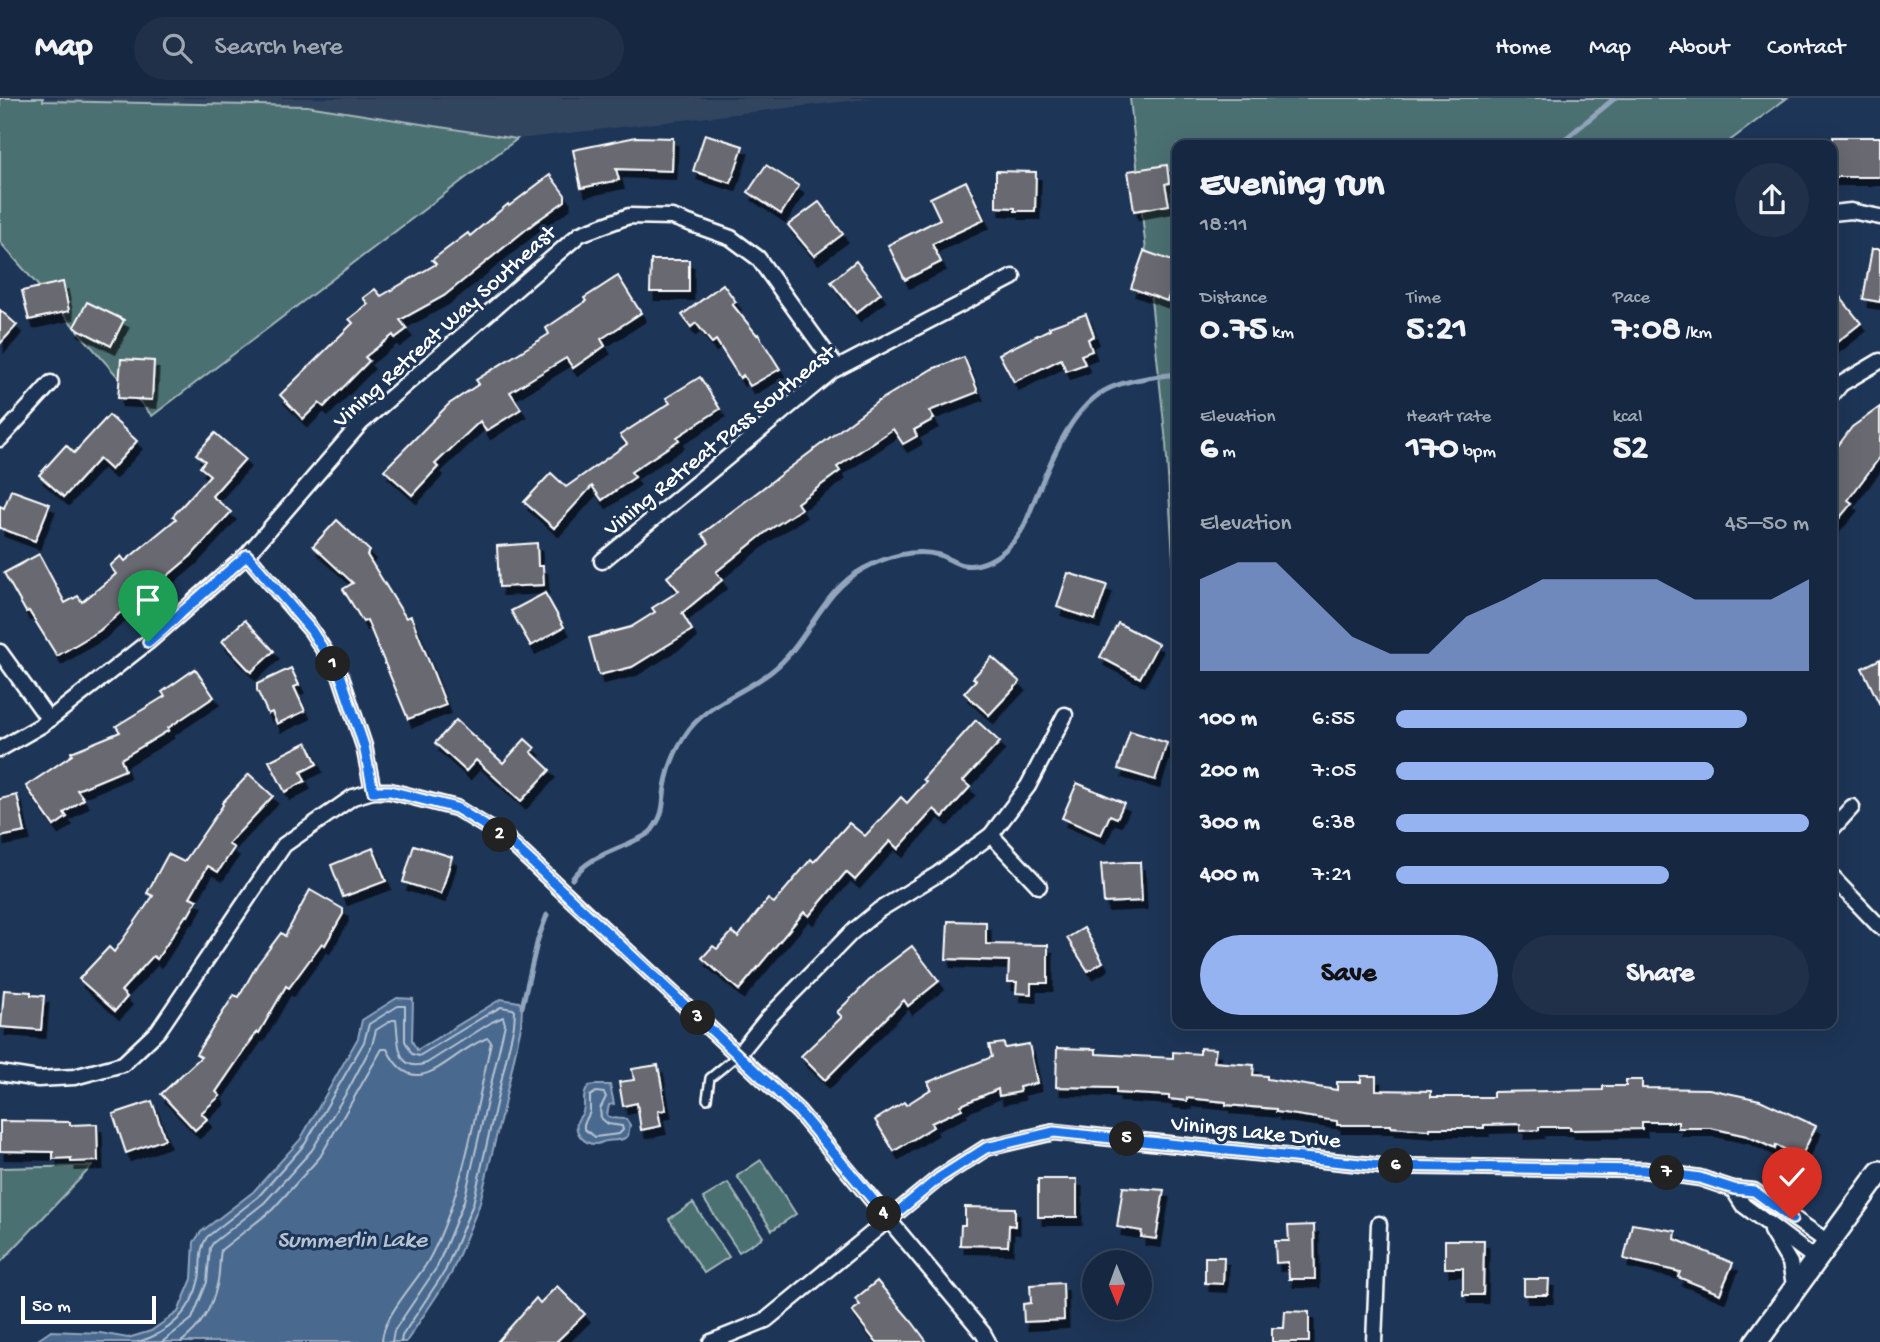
<!DOCTYPE html>
<html lang="en">
<head>
<meta charset="utf-8">
<style>
  body { margin:0; font-family:"Gochi Hand",sans-serif; background:#1f3048; color:#f1f3f6; height:100vh; display:flex; flex-direction:column; font-size:26px; white-space:nowrap }
  * { box-sizing:border-box; margin:0 }
  p { font-size:23px; color:#9ea6b1 }
  .icon { flex:none; width:38px; height:38px; fill:none; stroke:currentColor; stroke-width:2; stroke-linecap:round; stroke-linejoin:round }
  .map { position:relative; flex:1; overflow:hidden }
  .panel { position:absolute; left:1172px; top:42px; width:665px; height:889px; display:flex; flex-direction:column; background:#162841; border-radius:14px; box-shadow:0 7px 28px #0002,0 0 0 2px #35445a }
  .panel>* { flex:none }
  .needle { width:46px; rotate:179deg }
  .buttons { position:absolute; left:1082px; top:1152px; display:grid; gap:14px }
  .buttons a { display:grid; place-items:center; width:70px; height:70px; border-radius:50%; background:#162841; box-shadow:0 7px 28px #0002,0 0 0 2px #35445a; font-size:35px }
  .scale { position:absolute; left:21px; bottom:18px; width:135px; box-sizing:border-box; padding-left:7px; border:4px solid #fff; border-top:0; font-size:19px; line-height:24px; white-space:nowrap; color:#fff; -webkit-text-stroke:5px #1d3557; paint-order:stroke }
  .pin { position:absolute; display:grid; place-items:center; width:60px; height:60px; color:#fff; margin:-72px -30px; border-radius:50% 50% 50% 0; rotate:-45deg; box-shadow:0 0 7px #0007 }
  .pin .icon { rotate:45deg }
  .km { position:absolute; width:35px; height:35px; margin:-18px; border-radius:50%; background:#222; color:#fff; font-size:19px; line-height:35px; text-align:center }
  .round { display:grid; place-items:center; flex:none; width:74px; height:74px; border-radius:37px; background:#1f3048 }
  .overview { display:flex; align-items:center; justify-content:space-between; height:119px; padding:0 28px }
  h1 { font-size:38px; font-weight:700; line-height:52px }
  .figures { display:grid; grid-template-columns:repeat(3,1fr); gap:10px; height:119px; padding:7px 28px }
  .figures div { display:grid; align-content:center }
  .figures b { font-size:35px; font-weight:700 }
  .figures small { font-size:19px; font-weight:400 }
  .figures p { font-size:19px }
  .chart { height:196px; padding:14px 28px }
  .chart p { display:flex; justify-content:space-between }
  .chart svg { width:100%; height:126px; margin-top:7px; fill:#95b2f1; opacity:.7 }
  .button { display:flex; gap:14px; margin-top:auto; padding:14px 28px }
  .button a { flex:1; height:80px; border-radius:42px; background:#95b2f1; color:#111; font-size:28px; font-weight:700; line-height:80px; text-align:center }
  .button a+a { background:#1f3048; color:#f1f3f6 }
  ul { padding:0 28px; list-style:none; font-size:23px }
  li { display:grid; grid-template-columns:112px 84px 1fr; align-items:center; height:52px }
  li i { height:18px; border-radius:9px; background:#95b2f1 }
  header { display:flex; align-items:center; gap:42px; box-sizing:border-box; height:98px; padding:0 35px; background:#162841; border-bottom:2px solid #35445a }
  header strong { font-size:33px }
  nav { display:flex; gap:38px; margin-inline-start:auto; font-size:24px }
  .search { width:490px; height:63px; background:#1f3048; display:flex; align-items:center; gap:18px; box-sizing:border-box; padding:0 24px; border-radius:38px; color:#9ea6b1; font-size:26px }
  .map>svg:first-child { display:block }
  .built { fill:#33455f }
  .green { fill:#4b6f72; stroke:#a5b7b8; stroke-width:2 }
  .water { fill:#49698f; stroke:#92a5bc; stroke-width:2 }
  .lines { fill:none; stroke-linecap:round; stroke-linejoin:round }
  .shore { stroke:#b6c3d2; stroke-width:2 }
  .stream { stroke:#92a5bc; stroke-width:5 }
  .building { fill:#676971; stroke:#fff; stroke-width:2; filter:url(#shadow) }
  .lane-casing { stroke:#fff; stroke-width:12 }
  .street-casing { stroke:#fff; stroke-width:19 }
  .secondary-casing { stroke:#fff; stroke-width:26 }
  .lane { stroke:#1d3557; stroke-width:7 }
  .street { stroke:#1d3557; stroke-width:14 }
  .secondary { stroke:#1d3557; stroke-width:21 }
  .route-casing { stroke:#fff; stroke-width:14 }
  .route { stroke:#1a73e8; stroke-width:9 }
  .labels { text-anchor:middle; stroke-width:6; stroke-linejoin:round; paint-order:stroke }
  .street-label { font-size:23px; fill:#fff; stroke:#1d3557 }
  .water-label { font-size:24px; font-style:italic; fill:#b6c3d2; stroke:#1d3557 }
</style>
</head>
<body>
<header>
<strong>Map</strong>
<div class="search"><svg class="icon" aria-label="search" viewBox="0 0 24 24"><circle cx="10" cy="10" r="6"/><path d="M15 15l6 6"/></svg>Search here</div>
<nav><a>Home</a><a>Map</a><a>About</a><a>Contact</a></nav>
</header>
<div class="map">
<svg width="1880" height="1244" viewBox="0 0 1880 1244">
  <defs>
    <filter id="shadow"><feDropShadow dx="4.5" dy="8" stdDeviation="0" flood-color="#0009"/></filter>
  </defs>
  <rect width="100%" height="100%" fill="#1d3557"/>
  <filter id="ink" filterUnits="userSpaceOnUse"><feTurbulence type="fractalNoise" baseFrequency=".0143" numOctaves="2"/><feDisplacementMap in="SourceGraphic" scale="14" xChannelSelector="R" yChannelSelector="G"/><feConvolveMatrix kernelMatrix="1 2 1 2 8 2 1 2 1" color-interpolation-filters="sRGB"/></filter>
  <g filter="url(#ink)">
    <path class="built" d="M43 0H874L517 41 307 8 43 3Z"/>
    <g class="green">
      <path d="M0 0H43V3L307 8 517 41 152 318 0 144Z"/>
      <path d="M1130 0H1787L1724 47H1178V541L1166 345Z"/>
      <path d="M761 1062 796 1116 772 1132 737 1078Z"/>
      <path d="M92 1068 0 1165V1070Z"/>
      <path d="M728 1085 763 1139 739 1154 703 1100Z"/>
      <path d="M693 1105 729 1159 704 1175 669 1121Z"/>
    </g>
    <g class="water">
      <path d="M397 900 413 901 412 943 417 952 501 901 519 904 522 909 521 928 504 1007 479 1108 451 1176 406 1244H35L51 1233 100 1235 128 1240 151 1233 178 1214 192 1181 194 1144 201 1134 253 1094 300 1042 358 940 362 922Z"/>
      <path d="M595 987H610L614 1006 609 1007 607 1017 610 1020 626 1021 630 1027 628 1038C621 1044 616 1041 607 1043 603 1043 600 1046 596 1046 585 1047 574 1035 577 1024 578 1020 582 1017 583 1014 586 1003 581 997 589 988Z"/>
    </g>
    <g class="lines">
      <g class="shore">
        <path d="M596 994 604 995 606 999 600 1011 601 1020 608 1026 622 1028 623 1032 619 1036 595 1039 584 1031V1026L590 1014V998Z"/>
        <path d="M138 1244C169 1235 192 1214 199 1181 202 1166 198 1152 207 1139L258 1099 305 1046 364 944 369 926 398 908H405V943L412 956 419 958 488 916 501 909 513 911 515 913 514 927 473 1106 445 1173 402 1238 401 1244"/>
        <path d="M162 1244 192 1221 207 1184 210 1150 213 1145 264 1105 312 1052 348 992 372 947 376 932 392 922H396C399 939 394 977 427 965L492 924 503 919 505 926 464 1103 437 1169 394 1233 392 1244"/>
        <path d="M181 1244C200 1230 212 1210 217 1187 220 1176 219 1164 221 1152L272 1112 320 1059 382 951H387C416 1010 450 952 488 940L491 944C476 1012 461 1105 427 1165 414 1187 382 1219 382 1244"/>
      </g>
      <g class="stream">
        <path d="M1558 47 1615 0"/>
        <path d="M572 781C587 760 611 754 634 743 640 740 647 738 652 732 665 715 662 708 665 689 668 672 675 653 684 639 704 606 743 596 772 573 808 545 821 494 863 471 885 459 914 450 939 457 947 459 955 466 963 467 981 470 999 459 1010 447 1025 433 1029 415 1037 396 1052 361 1072 307 1110 290 1130 281 1156 278 1178 276"/>
        <path d="M522 909 538 841 547 817"/>
      </g>
    </g>
    <g class="building">
      <path d="M705 36 743 48 731 85 693 73Z"/>
      <path d="M636 39 673 40 672 73 616 71 619 82 581 90 573 52Z"/>
      <rect x="1832" y="39" width="48" height="40"/>
      <path d="M766 67 799 88 781 116 748 94Z"/>
      <path d="M1167 67 1169 85 1165 86 1169 107 1134 113 1128 73Z"/>
      <path d="M996 73 1036 74 1035 113H1015V110L996 109Z"/>
      <path d="M550 77 565 97V103L534 125 444 198 400 222 407 231 395 240 393 237 365 259 369 263 324 309 319 305 303 321 280 297 353 225 349 221 368 206 363 200 375 191 381 198 436 166 432 162 468 135 470 138 508 106 509 108Z"/>
      <path d="M966 83 984 122 932 146 941 164 905 182 888 147 940 121 930 100Z"/>
      <path d="M819 104 843 136 814 158 788 127Z"/>
      <path d="M1872 151H1880V204L1863 201Z"/>
      <path d="M1144 153 1178 165V174L1167 203 1131 190Z"/>
      <path d="M651 162H689V194H650Z"/>
      <path d="M856 163 881 195 856 215 831 184Z"/>
      <path d="M618 178 641 215 601 241 605 248 573 270 566 260 510 294 521 311 486 333 480 323 435 366 438 369 412 397 384 372 449 306 479 286 476 282 549 236 546 230 586 203 584 200Z"/>
      <path d="M63 184 69 213 29 222 22 193Z"/>
      <path d="M723 186 736 204 732 206 757 237 758 236 780 271 750 288 743 277 740 280 716 242 712 245 696 225 691 229 682 217Z"/>
      <path d="M1832 189 1861 225 1832 248Z"/>
      <path d="M87 204 124 222 111 248 74 229Z"/>
      <path d="M0 212 17 227 0 246Z"/>
      <path d="M1086 216 1094 238 1088 241 1092 253 1081 257 1085 266 1066 273 1061 261 1014 284 999 256 1050 231 1049 229Z"/>
      <path d="M964 259 978 294 929 313 934 321 914 332 917 338 903 346 893 331 837 369 840 373 797 405 801 411 766 434 716 474 722 482 682 515 692 532 632 569 599 577 589 540 631 529 655 514 652 510 679 493 667 479 709 445 702 436 877 304 932 271Z"/>
      <path d="M121 261 154 263 152 302 118 300Z"/>
      <path d="M700 279 720 311 677 339 679 342 631 374 635 379 602 402 592 388 554 430 524 404 551 375 566 389 627 346 620 337 670 305 666 300Z"/>
      <path d="M1880 309V359L1848 402 1852 405 1832 429V356L1852 329Z"/>
      <path d="M109 317 137 343 111 372 99 361 64 399 39 377 66 347 74 355Z"/>
      <path d="M215 335 245 361 212 398 231 414 191 458 158 486 156 484 99 533 57 558 29 513 26 514 4 475 39 456 65 505 78 498 82 504 116 476 110 468 121 458 125 463 176 421 173 418 210 377 200 369 205 363 196 356Z"/>
      <path d="M11 392 50 406 35 443 0 430V408L4 410Z"/>
      <path d="M337 422 370 453 367 457 406 520 411 518 446 607 408 621 367 522 363 524 343 491 353 485 313 448Z"/>
      <path d="M537 445 538 468H543L544 487 499 489 497 448Z"/>
      <path d="M1068 475 1107 487 1095 522 1057 509Z"/>
      <path d="M545 495 564 529 531 548 511 513Z"/>
      <path d="M245 522 274 553 251 574 222 543Z"/>
      <path d="M1118 525 1158 546 1140 580 1100 559Z"/>
      <path d="M992 559 1020 584 989 617 964 595 976 582 973 580Z"/>
      <path d="M1880 561V607L1862 570Z"/>
      <path d="M291 570 299 587 294 589 305 613 277 626 272 614 268 616 257 592V586Z"/>
      <path d="M195 571 214 599 168 630 169 632 121 661 125 672 77 692 84 701 64 715 67 719 54 728 26 688 72 657 71 654 120 634 116 628 165 598 162 594Z"/>
      <path d="M456 622 503 665 525 641 535 650 531 654 550 672 521 703 476 662 466 673 435 645Z"/>
      <path d="M976 622 1000 644 963 683 970 689 943 719 934 711 898 751 890 743 855 782 846 774 809 818 804 814 739 892 702 860 713 848 717 851 732 834 738 839 768 801 774 805 811 761 814 764 849 725 865 738 901 699 907 705 926 684 923 681Z"/>
      <path d="M1130 633 1167 645 1155 682 1118 671Z"/>
      <path d="M307 644 317 666 301 674 305 683 285 694 269 663Z"/>
      <path d="M249 676 273 698 228 746 234 750 218 774 208 768 190 799 197 802 188 818 186 817 157 861 153 858 121 893 127 899 115 913 79 881 109 849 114 854 153 798 147 795 168 756 184 764 223 707 222 705Z"/>
      <path d="M1077 685 1124 705 1117 720 1110 717 1101 737 1062 720Z"/>
      <path d="M17 697 25 734 0 739V701Z"/>
      <path d="M414 747 452 759 441 796 403 784Z"/>
      <path d="M373 750 386 783 343 799 331 767Z"/>
      <path d="M1129 764H1140L1142 803 1104 805 1101 766Z"/>
      <path d="M310 792 343 811V816L325 847 322 845 289 890 286 888 259 935 257 934 216 994 220 998 201 1015 207 1021 195 1032 161 996 201 959 196 956 234 897 239 899 257 867 281 835 285 838Z"/>
      <path d="M948 823 986 824V846L1048 847V885H1031V896L1016 895 1017 884H1008L1009 863 946 861Z"/>
      <path d="M1084 830 1103 864 1088 873 1067 840Z"/>
      <path d="M912 848 939 883 908 908 904 902 825 982 801 958 842 919 837 914 879 873Z"/>
      <path d="M4 892 31 894V897L44 898 41 932 1 929Z"/>
      <path d="M1004 945 1005 950 1029 946 1037 985 1019 989 1020 994 999 998 998 991 961 1007 962 1011 931 1025 933 1029 894 1053 875 1022 904 1004 906 1007 931 991 928 984 992 959 989 947Z"/>
      <path d="M1057 950 1096 951V956L1173 960V954L1200 956V950L1216 951 1214 964 1254 967 1253 977 1267 978V981L1337 992V984H1361V978H1376V992L1431 993V999H1493V994L1603 992V988H1626V982H1642V990L1709 991 1760 1002 1816 1028 1801 1059 1776 1047 1775 1051 1747 1038 1711 1030H1678V1024H1642V1031L1570 1032V1029H1539V1032L1520 1033V1026L1484 1027V1030H1430V1032L1391 1029V1027H1337V1023L1276 1014V1011L1226 1007V1004L1187 1000V1003L1169 1001V998L1116 995V990L1056 989Z"/>
      <path d="M658 967 666 1012 658 1013 661 1028 641 1032 637 1005 623 1008 619 984 634 982 632 971Z"/>
      <path d="M152 1003 165 1041 126 1055 113 1016Z"/>
      <path d="M0 1023 70 1024V1027L97 1026 98 1063 71 1064V1060L53 1061V1054L0 1053Z"/>
      <rect x="1038" y="1081" width="39" height="38"/>
      <path d="M1123 1089 1164 1092 1156 1141 1141 1139 1142 1133 1117 1129Z"/>
      <path d="M965 1109 1015 1110V1128L1009 1127 1008 1148 960 1147 961 1127H965Z"/>
      <path d="M1632 1126 1676 1133 1675 1141 1733 1165 1720 1196 1678 1179 1680 1174 1624 1161Z"/>
      <path d="M1314 1127 1315 1181H1289L1288 1164 1276 1165 1275 1143H1289L1288 1128Z"/>
      <path d="M1445 1142H1484L1483 1197H1463V1170H1445Z"/>
      <path d="M1205 1159H1224L1223 1186 1205 1185Z"/>
      <path d="M1524 1181H1549L1548 1197H1524Z"/>
      <path d="M877 1183 913 1225 927 1244H876L852 1213 860 1207 855 1201Z"/>
      <path d="M1063 1185 1064 1222 1024 1224 1023 1206 1031 1205 1030 1187Z"/>
      <path d="M557 1188 585 1216 556 1244H497L536 1200 540 1205Z"/>
      <path d="M1285 1213 1309 1214V1244H1272V1230H1284Z"/>
    </g>
    <g class="lines">
      <g class="lane-casing">
        <path id="lane" d="M707 1001 710 980 738 957"/>
      </g>
      <g class="street-casing">
        <g id="street">
          <path d="M1832 115 1851 113 1880 119"/>
          <path d="M1832 297 1841 286 1880 263"/>
          <path d="M0 341 51 285"/>
          <path d="M247 457 311 532 341 579 364 648 373 693"/>
          <path d="M602 463 832 273 1013 179"/>
          <path d="M0 554 49 622"/>
          <path d="M0 651 42 627 148 544 247 457 361 325 580 136 629 118 672 119 731 140 758 160 837 270"/>
          <path d="M1832 731 1852 709"/>
          <path d="M991 737 1039 788"/>
          <path d="M1832 779 1880 829"/>
          <path d="M738 957 768 920 851 835 879 812 938 776 991 737 1028 688 1065 617"/>
          <path d="M0 975 38 981 74 979 123 966 158 933 284 747 353 699 373 693H390L456 710 507 741 799 1014 983 1235 988 1244"/>
          <path d="M1733 1091 1743 1107 1817 1162"/>
          <path d="M1771 1133 1790 1165 1795 1192"/>
          <path d="M711 1244 766 1222 939 1080 986 1050 1054 1034 1380 1068 1644 1072 1700 1080 1733 1091 1754 1093 1829 1145"/>
          <path d="M1374 1244 1379 1126"/>
        </g>
      </g>
      <g class="secondary-casing">
        <path id="secondary" d="M1756 1244 1880 1074"/>
      </g>
      <use href="#lane" class="lane"/>
      <use href="#street" class="street"/>
      <use href="#secondary" class="secondary"/>
    </g>
  </g>
  <g class="lines" filter="url(#ink)">
    <g class="route-casing">
      <path id="route" d="M148 544 247 457 311 532 341 579 364 648 373 693H390L456 710 507 741 799 1014 889 1121 939 1080 986 1050 1054 1034 1380 1068 1644 1072 1700 1080 1734 1091 1754 1093 1792 1121"/>
    </g>
    <use href="#route" class="route"/>
  </g>
  <g class="labels">
    <g class="street-label">
      <text transform="translate(443 227) rotate(-42)" y="8">Vining Retreat Way Southeast</text>
      <text transform="translate(718 341) rotate(-39)" y="8">Vining Retreat Pass Southeast</text>
      <text transform="translate(1256 1032) rotate(6)" y="8">Vinings Lake Drive</text>
    </g>
    <g class="water-label">
      <text x="352" y="1148">Summerlin Lake</text>
    </g>
  </g>
</svg>
<div class="buttons">
<a><svg class="needle" viewBox="-14 -14 28 28"><path d="M0-13l5 13h-10z" fill="#e53935"/><path d="M0 13l5-13h-10z" fill="#9ea6b1"/></svg></a>
</div>
<div class="scale">50 m</div>
<div class="pin" style="left:148px;top:544px;background:#1e9e55"><svg class="icon" aria-label="arrive" viewBox="0 0 24 24"><path d="M6 21V4h12l-3 4 3 4H6"/></svg></div>
<div class="pin" style="left:1792px;top:1121px;background:#d93025"><svg class="icon" aria-label="check" viewBox="0 0 24 24"><path d="M5 12l5 5 9-10"/></svg></div>
<b class="km" style="left:333px;top:566px">1</b>
<b class="km" style="left:500px;top:737px">2</b>
<b class="km" style="left:698px;top:920px">3</b>
<b class="km" style="left:884px;top:1116px">4</b>
<b class="km" style="left:1127px;top:1041px">5</b>
<b class="km" style="left:1396px;top:1068px">6</b>
<b class="km" style="left:1667px;top:1075px">7</b>
<section class="panel">
<div class="overview"><div><h1>Evening run</h1><p>18:11</p></div><a class="round"><svg class="icon" aria-label="share" viewBox="0 0 24 24"><path d="M12 15V3M7 8l5-5 5 5M5 13v7h14v-7"/></svg></a></div>
<div class="figures">
<div><p>Distance</p><b>0.75<small> km</small></b></div>
<div><p>Time</p><b>5:21</b></div>
<div><p>Pace</p><b>7:08<small> /km</small></b></div>
</div>
<div class="figures">
<div><p>Elevation</p><b>6<small> m</small></b></div>
<div><p>Heart rate</p><b>170<small> bpm</small></b></div>
<div><p>kcal</p><b>52</b></div>
</div>
<div class="chart"><p><span>Elevation</span>45–50 m</p>
<svg viewBox="0 0 160 44" preserveAspectRatio="none"><path d="M0 44V12L10 6L20 6L30 19L40 32L50 38L60 38L70 25L80 19L90 12L100 12L110 12L120 12L130 19L140 19L150 19L160 12V44z"/></svg>
</div>
<ul>
<li><b>100 m</b>6:55<i style="width:85%"></i></li>
<li><b>200 m</b>7:05<i style="width:77%"></i></li>
<li><b>300 m</b>6:38<i style="width:100%"></i></li>
<li><b>400 m</b>7:21<i style="width:66%"></i></li>
</ul>
<div class="button"><a>Save</a><a>Share</a></div>
</section>
</div>
</body>
</html>
